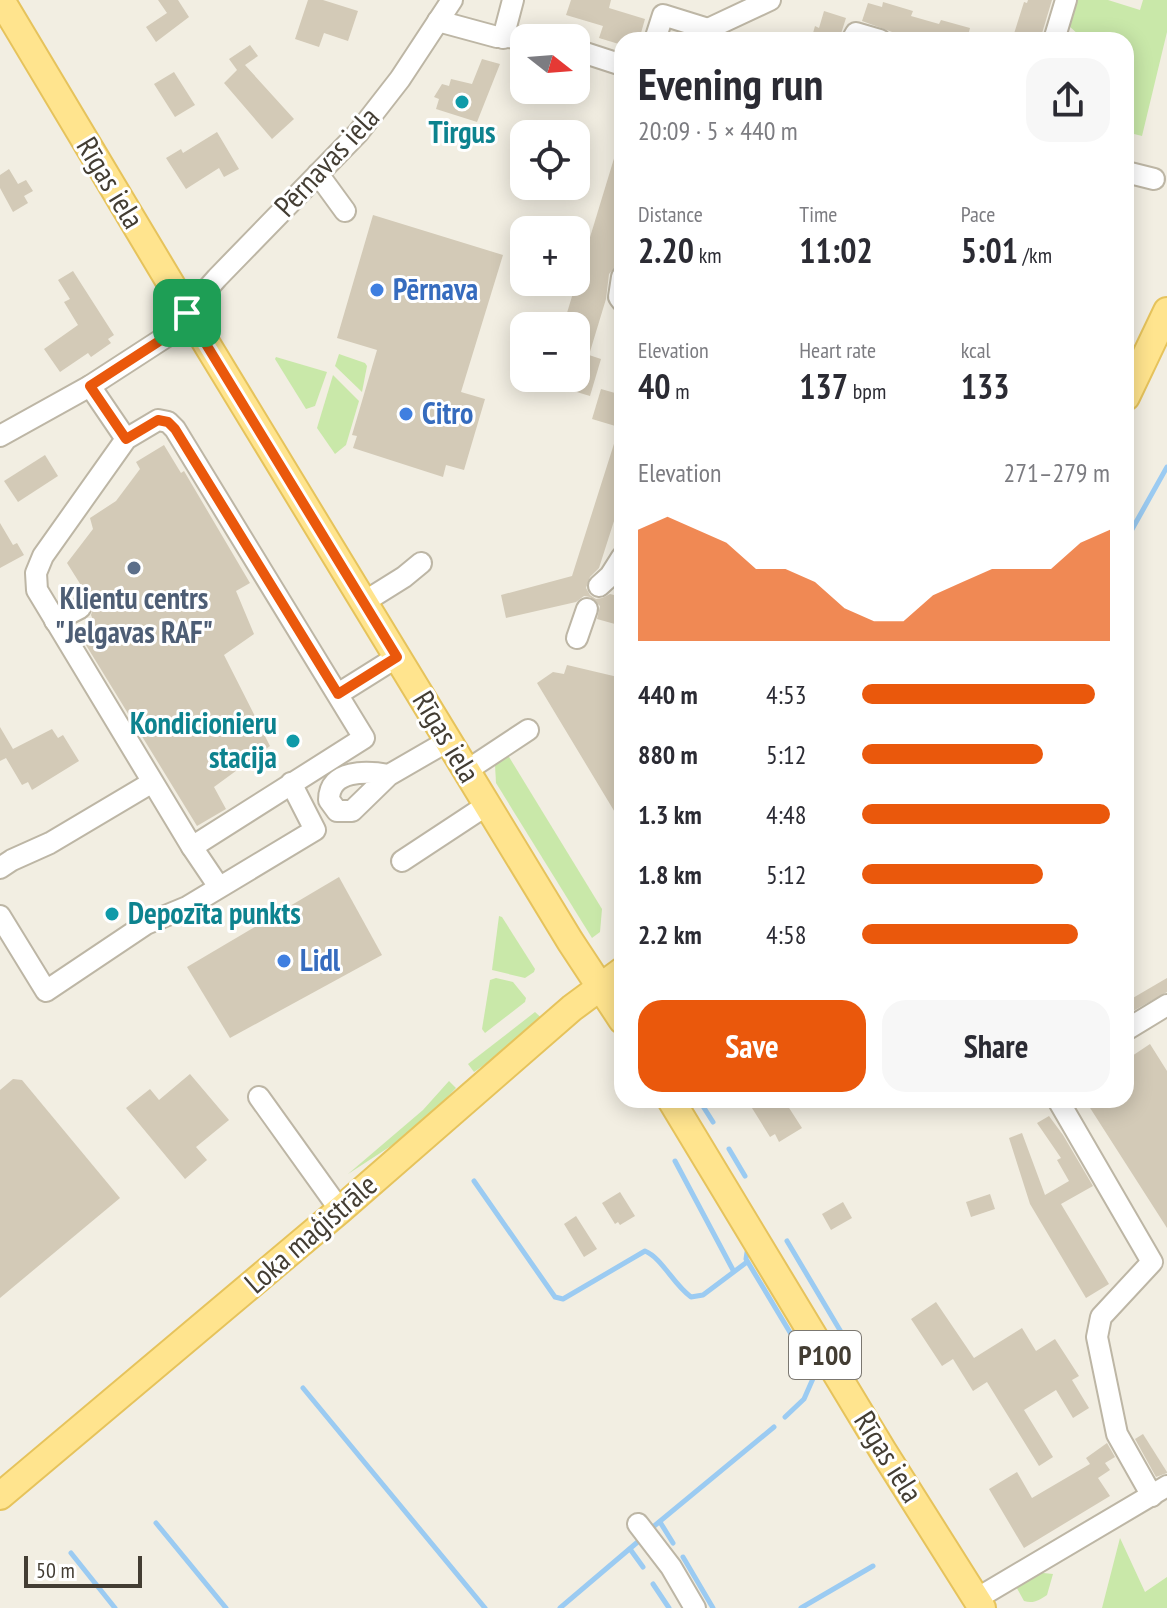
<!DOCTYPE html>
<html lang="en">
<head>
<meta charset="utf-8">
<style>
  body { margin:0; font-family:"PT Sans Narrow",sans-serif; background:#f7f7f7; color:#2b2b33; height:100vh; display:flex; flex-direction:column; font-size:30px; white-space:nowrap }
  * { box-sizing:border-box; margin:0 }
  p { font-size:26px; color:#7c7c81 }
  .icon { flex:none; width:44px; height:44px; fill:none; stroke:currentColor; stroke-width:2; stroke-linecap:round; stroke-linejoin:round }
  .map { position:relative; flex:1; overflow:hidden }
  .details { position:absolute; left:614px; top:32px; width:520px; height:1076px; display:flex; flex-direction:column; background:#fff; border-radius:24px; box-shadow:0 4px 20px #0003 }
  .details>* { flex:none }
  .needle { width:52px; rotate:107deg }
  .buttons { position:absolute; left:510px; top:24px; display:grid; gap:16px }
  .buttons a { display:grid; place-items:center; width:80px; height:80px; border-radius:16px; background:#fff; box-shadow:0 4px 20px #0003; font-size:40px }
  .scale { position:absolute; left:24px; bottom:20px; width:118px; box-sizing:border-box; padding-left:8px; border:4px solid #433d33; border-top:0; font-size:22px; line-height:28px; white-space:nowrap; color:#433d33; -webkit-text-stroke:6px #fff; paint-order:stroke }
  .pin { position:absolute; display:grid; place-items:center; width:68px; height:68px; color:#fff; margin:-34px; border-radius:16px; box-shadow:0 4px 12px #0006 }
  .round { display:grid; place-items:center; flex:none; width:84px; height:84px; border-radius:24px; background:#f7f7f7 }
  .headline { display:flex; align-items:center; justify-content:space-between; height:136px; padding:0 24px }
  h1 { font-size:44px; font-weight:800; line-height:60px }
  .stats { display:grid; grid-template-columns:repeat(3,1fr); gap:12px; height:136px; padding:8px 24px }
  .stats div { display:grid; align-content:center }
  .stats b { font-size:34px; font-weight:800 }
  .stats small { font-size:22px; font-weight:400 }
  .stats p { font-size:22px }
  .chart { height:224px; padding:16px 24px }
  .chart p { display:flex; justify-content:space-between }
  .chart svg { width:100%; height:144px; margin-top:8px; fill:#ea580c; opacity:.7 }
  .primary-button { display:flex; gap:16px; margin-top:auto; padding:16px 24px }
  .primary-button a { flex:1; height:92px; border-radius:24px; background:#ea580c; color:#fff; font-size:32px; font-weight:800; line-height:92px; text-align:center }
  .primary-button a+a { background:#f7f7f7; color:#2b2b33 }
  ul { padding:0 24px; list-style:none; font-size:26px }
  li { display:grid; grid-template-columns:128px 96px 1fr; align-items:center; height:60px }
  li i { height:20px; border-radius:10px; background:#ea580c }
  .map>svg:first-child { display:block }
  .green { fill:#c9e8a9 }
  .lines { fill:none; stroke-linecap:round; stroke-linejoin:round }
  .stream { stroke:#9bcbf2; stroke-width:5 }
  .building { fill:#d3cab7 }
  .minor-casing { stroke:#bdb6a5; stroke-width:24 }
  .major-casing { stroke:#e6c35c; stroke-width:30 }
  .minor { stroke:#fff; stroke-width:20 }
  .major { stroke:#ffe48e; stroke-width:26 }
  .route-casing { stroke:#fff; stroke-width:16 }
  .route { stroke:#ea580c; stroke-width:10 }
  .culture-dot { fill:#0f9aa8; stroke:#fff; stroke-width:3 }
  .shop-dot { fill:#3f7fe0; stroke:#fff; stroke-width:3 }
  .service-dot { fill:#5c6f8a; stroke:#fff; stroke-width:3 }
  .labels { text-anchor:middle; stroke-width:6; stroke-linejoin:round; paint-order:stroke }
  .shield { fill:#fff; stroke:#7b7770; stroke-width:2 }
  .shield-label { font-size:28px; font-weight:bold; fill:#433d33 }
  .culture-label { font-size:30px; font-weight:bold; fill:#0d838f; stroke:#fff }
  .street-label { font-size:30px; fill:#433d33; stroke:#fff }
  .shop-label { font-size:30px; font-weight:bold; fill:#366cbe; stroke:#fff; text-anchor:start }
  .service-label { font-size:30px; font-weight:bold; fill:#4e5e75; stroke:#fff }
</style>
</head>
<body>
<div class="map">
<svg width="1167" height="1608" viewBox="0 0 1167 1608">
  <rect width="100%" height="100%" fill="#f2eee2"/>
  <g class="green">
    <path d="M1077 0H1108L1140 10 1143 0H1167V32L1142 136 1126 132V40H1078L1079 35 1069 26Z"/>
    <path d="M339 354 365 363 367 366 362 392 335 366Z"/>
    <path d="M276 357 327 372 315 406 306 409 275 359Z"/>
    <path d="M333 375 359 401 346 445 335 454 317 428Z"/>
    <path d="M506 752 602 909 600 932 592 938 496 783 495 765Z"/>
    <path d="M499 916 502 917 535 969 534 972 525 978 492 970Z"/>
    <path d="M496 978 513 982 526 998 525 1002 485 1033 482 1029 490 980Z"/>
    <path d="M535 1012 546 1022 474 1072 468 1064Z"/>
    <path d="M449 1081 456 1088 417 1129 348 1174 423 1110Z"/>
    <path d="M1120 1538 1145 1592 1167 1577V1608H1102Z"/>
    <path d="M1034 1572 1053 1574 1047 1595C1039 1600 1034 1604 1024 1601L1014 1583Z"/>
  </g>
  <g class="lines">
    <g class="stream">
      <path d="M1126 540 1167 467"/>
      <path d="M699 1100 713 1122"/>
      <path d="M729 1149 745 1176"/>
      <path d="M675 1161 733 1270"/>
      <path d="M474 1181 555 1297 563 1299 645 1251C662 1258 673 1284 691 1297L703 1295 747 1262"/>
      <path d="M787 1241 844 1337"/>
      <path d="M747 1252 746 1259 815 1374 804 1399 785 1417"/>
      <path d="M303 1388 485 1608"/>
      <path d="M660 1522 673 1543"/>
      <path d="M156 1523 226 1608"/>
      <path d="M653 1527 774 1427"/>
      <path d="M630 1549 643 1567"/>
      <path d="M71 1553 115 1608"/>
      <path d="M683 1557 713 1608"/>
      <path d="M653 1584 669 1608"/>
      <path d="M560 1608 640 1540"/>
      <path d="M801 1608 873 1566"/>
    </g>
  </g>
  <g class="building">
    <path d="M158 0H178L189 17 156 42 146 27 167 13Z"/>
    <path d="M308 0H323L358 11 348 41 324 33 319 47 295 39Z"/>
    <path d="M571 0H611L609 8 645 19 639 40H622V45L599 38 603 26 566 15Z"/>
    <path d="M1028 0H1052L1040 40H1012L1024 2 1027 3Z"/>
    <path d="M883 2 913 11 911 16 939 24 941 20 970 28 967 40H914L862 21 868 3 882 7Z"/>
    <path d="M824 11 846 18 839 40H811L815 26 819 28Z"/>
    <path d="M250 45 258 56 245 65 294 119 272 139 224 83 237 70 229 59Z"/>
    <path d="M482 59 500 64 477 122 436 109 439 99 434 97 442 84 449 86 451 79 472 84Z"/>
    <path d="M174 72 195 105 175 117 154 84Z"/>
    <path d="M217 132 239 169 224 177 219 168 186 189 166 158 181 149 183 153Z"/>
    <path d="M619 142 622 143V247L617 265 609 274 606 299 589 355 601 359 590 396 540 381 541 378H576V326H563Z"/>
    <path d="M9 169 18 184 26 180 33 191 24 196 28 203 13 212 0 188V175Z"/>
    <path d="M373 215 503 255 461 392 485 399 464 470 446 465 443 477 353 448 357 436 352 435 377 350 337 338Z"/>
    <path d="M73 271 114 335 108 339 111 343 91 357 88 353 60 372 44 349 78 325 64 302 70 299 58 280Z"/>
    <path d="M601 389 622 395V428L592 419Z"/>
    <path d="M619 428H622V496L599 568 590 577 586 588 590 595 596 599 602 598 610 594 622 597V626L597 619 600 606 590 597 584 596 576 602 506 618 501 595 572 576Z"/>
    <path d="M164 445 181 473 184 471 250 583 236 591 254 634 224 655 270 746 214 787 226 809 197 826 78 632 94 622 91 615 93 608 88 598 77 594 84 590 67 563 93 529 90 518 116 501 140 469 136 462Z"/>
    <path d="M45 455 58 476 18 502 4 481Z"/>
    <path d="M0 523 13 545 17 543 24 555 0 568Z"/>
    <path d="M567 665 622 678V824L537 683 553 672 564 674Z"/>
    <path d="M0 727 13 749 52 729 58 738 63 735 79 761 32 790 28 782 22 785 6 758 0 761Z"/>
    <path d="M339 877 382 955 230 1038 187 967Z"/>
    <path d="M1167 978V992L1126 1015V1002Z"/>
    <path d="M1150 1044 1167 1071V1228L1085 1100H1126V1060Z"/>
    <path d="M190 1074 229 1120 196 1147 207 1160 185 1179 126 1108 150 1089 159 1100Z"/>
    <path d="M13 1079 22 1080 120 1198 0 1298V1090Z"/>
    <path d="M747 1100H784L802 1128 779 1142 775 1134 770 1137Z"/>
    <path d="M1049 1116 1063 1135 1093 1186 1061 1204 1109 1284 1086 1298 1030 1204 1009 1138 1022 1133 1045 1195 1069 1181 1057 1160 1061 1158 1037 1123Z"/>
    <path d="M620 1192 635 1216 620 1225 618 1222 615 1224 602 1203Z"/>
    <path d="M990 1194 995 1209 971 1217 966 1202Z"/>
    <path d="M843 1202 852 1218 831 1230 822 1214Z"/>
    <path d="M576 1216 597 1249 584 1257 564 1224Z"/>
    <path d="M936 1302 974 1358 1022 1328 1036 1351 1055 1339 1079 1376 1072 1380 1089 1408 1073 1418 1056 1390 1024 1410 1053 1457 1039 1466 987 1382 973 1391 953 1359 942 1366 911 1319Z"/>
    <path d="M1143 1434 1167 1472V1473L1156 1477 1135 1439Z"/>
    <path d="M1107 1443 1115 1457 1105 1463 1110 1470 1098 1478 1110 1496 1024 1548 989 1489 1017 1472 1032 1498 1090 1464 1086 1458Z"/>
  </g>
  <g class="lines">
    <g class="minor-casing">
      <g id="minor">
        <path d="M438 21 497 37 533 38"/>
        <path d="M503 38 513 0"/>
        <path d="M655 40 663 15 708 29"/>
        <path d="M699 40 708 29 770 0"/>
        <path d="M852 40 856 33 880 40"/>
        <path d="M1054 40 1066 0"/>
        <path d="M576 50 622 65"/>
        <path d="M1126 172 1154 179"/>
        <path d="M318 174 345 211"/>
        <path d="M622 277 619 297 622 301"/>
        <path d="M90 386 126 439 158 420 168 422 175 429 364 738 192 847 37 590 36 573 43 556 126 439"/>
        <path d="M0 436 90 386 164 338 217 278 358 133 400 79 452 0"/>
        <path d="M599 586 610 576 622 557"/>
        <path d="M364 602 404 577 421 563"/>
        <path d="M55 621 80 608"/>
        <path d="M577 638 587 609"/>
        <path d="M338 694 397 657"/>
        <path d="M466 771 528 730"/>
        <path d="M389 775 352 811H337L329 800C329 769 367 771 389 775L448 741"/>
        <path d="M192 847 219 887"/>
        <path d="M402 861 487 805"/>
        <path d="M0 868 12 860 50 843 151 783"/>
        <path d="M0 916 46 991 146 924 187 907 315 830 291 783"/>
        <path d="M1126 1030 1167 1005"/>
        <path d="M259 1097 340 1210"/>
        <path d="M1058 1100 1152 1262 1101 1317 1097 1337 1117 1434 1152 1496"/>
        <path d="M638 1524 671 1567 695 1608"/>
        <path d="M976 1599 1167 1486"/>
      </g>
    </g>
    <g class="major-casing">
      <g id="major">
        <path d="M1 0 208 346 570 941 622 1020"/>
        <path d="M1126 397 1167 311"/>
        <path d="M671 1100 883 1451 982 1608"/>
        <path d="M0 1496 340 1210 572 1008 622 971"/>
      </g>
    </g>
    <use href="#minor" class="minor"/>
    <use href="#major" class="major"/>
  </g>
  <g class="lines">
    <g class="route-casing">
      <path id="route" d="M187 313 397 657 338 694 175 429 168 422 158 420 126 439 90 386 164 338Z"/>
    </g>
    <use href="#route" class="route"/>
  </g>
  <g class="culture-dot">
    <circle cx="462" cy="102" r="8"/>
    <circle cx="293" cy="741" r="8"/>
    <circle cx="112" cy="914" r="8"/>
  </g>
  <g class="shop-dot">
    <circle cx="377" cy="290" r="8"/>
    <circle cx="406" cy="414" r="8"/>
    <circle cx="284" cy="961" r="8"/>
  </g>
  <circle class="service-dot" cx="134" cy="568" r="8"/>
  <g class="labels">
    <rect class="shield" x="789" y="1331" width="72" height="48" rx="6"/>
    <g class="shield-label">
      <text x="825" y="1365">P100</text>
    </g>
    <g class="culture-label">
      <text x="462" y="143">Tirgus</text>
      <text x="277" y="734" text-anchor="end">Kondicionieru<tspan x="277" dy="34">stacija</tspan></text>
      <text x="128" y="924" text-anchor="start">Depozīta punkts</text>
    </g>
    <g class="street-label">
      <text transform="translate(327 162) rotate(-47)" y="10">Pērnavas iela</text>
      <text transform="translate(110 183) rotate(59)" y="10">Rīgas iela</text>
      <text transform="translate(446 737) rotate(59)" y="10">Rīgas iela</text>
      <text transform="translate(311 1234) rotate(-41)" y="10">Loka maģistrāle</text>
      <text transform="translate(888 1457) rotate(58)" y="10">Rīgas iela</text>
    </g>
    <g class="shop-label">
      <text x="393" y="300">Pērnava</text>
      <text x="422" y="424">Citro</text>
      <text x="300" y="971">Lidl</text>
    </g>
    <g class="service-label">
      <text x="134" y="609">Klientu centrs<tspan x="134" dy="34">"Jelgavas RAF"</tspan></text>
    </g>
  </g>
</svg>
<div class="buttons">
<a><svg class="needle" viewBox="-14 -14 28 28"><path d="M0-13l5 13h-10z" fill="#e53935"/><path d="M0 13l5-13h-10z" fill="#7c7c81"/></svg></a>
<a><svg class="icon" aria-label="locate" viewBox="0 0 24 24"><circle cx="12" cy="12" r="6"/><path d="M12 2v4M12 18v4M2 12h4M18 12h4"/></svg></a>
<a>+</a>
<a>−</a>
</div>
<div class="scale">50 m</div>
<div class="pin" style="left:187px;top:313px;background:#1e9e55"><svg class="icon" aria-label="arrive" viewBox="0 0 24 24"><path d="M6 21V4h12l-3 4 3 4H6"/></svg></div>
<section class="details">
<div class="headline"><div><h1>Evening run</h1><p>20:09 · 5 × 440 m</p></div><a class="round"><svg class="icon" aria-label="share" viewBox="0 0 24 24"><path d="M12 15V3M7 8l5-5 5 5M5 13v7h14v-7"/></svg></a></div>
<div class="stats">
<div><p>Distance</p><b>2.20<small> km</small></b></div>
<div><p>Time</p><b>11:02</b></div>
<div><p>Pace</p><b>5:01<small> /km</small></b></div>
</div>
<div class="stats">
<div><p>Elevation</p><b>40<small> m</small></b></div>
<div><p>Heart rate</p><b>137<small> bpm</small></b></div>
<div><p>kcal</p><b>133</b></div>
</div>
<div class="chart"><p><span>Elevation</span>271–279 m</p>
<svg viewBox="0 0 160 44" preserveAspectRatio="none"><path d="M0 44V10L10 6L20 10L30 14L40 22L50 22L60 26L70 34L80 38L90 38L100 30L110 26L120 22L130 22L140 22L150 14L160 10V44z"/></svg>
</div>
<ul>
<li><b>440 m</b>4:53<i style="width:94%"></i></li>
<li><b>880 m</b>5:12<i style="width:73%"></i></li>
<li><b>1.3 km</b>4:48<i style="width:100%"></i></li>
<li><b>1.8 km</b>5:12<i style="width:73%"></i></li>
<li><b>2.2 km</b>4:58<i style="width:87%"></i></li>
</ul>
<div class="primary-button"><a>Save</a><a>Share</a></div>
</section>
</div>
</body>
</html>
